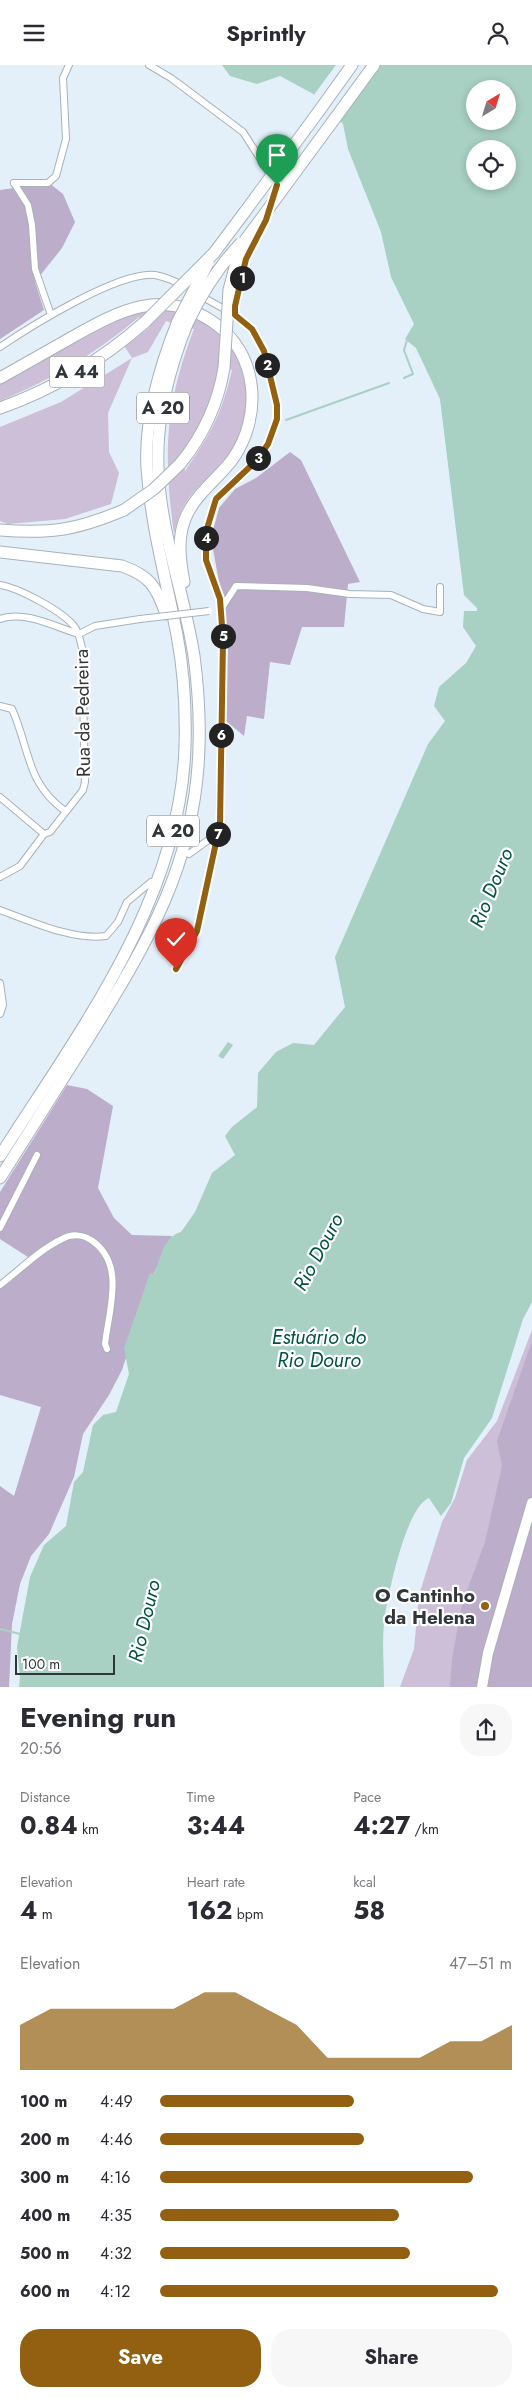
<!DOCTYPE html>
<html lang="en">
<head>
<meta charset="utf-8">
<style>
  body { margin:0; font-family:Jost,sans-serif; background:#f7f7f7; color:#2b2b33; height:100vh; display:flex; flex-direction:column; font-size:19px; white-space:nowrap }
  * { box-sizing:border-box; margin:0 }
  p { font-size:16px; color:#7c7c81 }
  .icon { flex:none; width:28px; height:28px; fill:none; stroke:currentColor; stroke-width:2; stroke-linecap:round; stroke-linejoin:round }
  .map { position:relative; height:1622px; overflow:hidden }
  .drawer { display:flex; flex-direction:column; background:#fff; flex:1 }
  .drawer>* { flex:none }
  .needle { width:32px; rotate:38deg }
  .tools { position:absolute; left:466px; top:15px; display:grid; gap:10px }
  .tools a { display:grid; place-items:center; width:50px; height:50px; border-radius:50%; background:#fff; box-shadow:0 2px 8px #0003; font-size:25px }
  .scale { position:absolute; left:15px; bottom:12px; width:100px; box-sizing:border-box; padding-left:5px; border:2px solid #31363a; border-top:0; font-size:14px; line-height:18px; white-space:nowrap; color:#31363a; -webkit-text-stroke:4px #fff; paint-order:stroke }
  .pin { position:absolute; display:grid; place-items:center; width:42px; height:42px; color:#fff; margin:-51px -21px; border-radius:50% 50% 50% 0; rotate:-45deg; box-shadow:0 0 5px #0007 }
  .pin .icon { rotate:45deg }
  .km { position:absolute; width:25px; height:25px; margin:-12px; border-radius:50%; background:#222; color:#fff; font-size:14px; line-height:25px; text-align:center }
  .round { display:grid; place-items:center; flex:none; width:52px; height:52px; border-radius:20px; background:#f7f7f7 }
  .head { display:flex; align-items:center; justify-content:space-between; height:85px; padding:0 20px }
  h1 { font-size:28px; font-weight:700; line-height:38px }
  .figures { display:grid; grid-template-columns:repeat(3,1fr); gap:8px; height:85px; padding:5px 20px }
  .figures div { display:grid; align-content:center }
  .figures b { font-size:25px; font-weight:700 }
  .figures small { font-size:14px; font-weight:400 }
  .figures p { font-size:14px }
  .chart { height:140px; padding:10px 20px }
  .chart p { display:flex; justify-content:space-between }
  .chart svg { width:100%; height:90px; margin-top:5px; fill:#926010; opacity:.7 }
  .cta { display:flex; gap:10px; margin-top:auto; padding:10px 20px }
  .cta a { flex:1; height:58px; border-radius:20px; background:#926010; color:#fff; font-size:20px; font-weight:700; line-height:58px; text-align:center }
  .cta a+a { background:#f7f7f7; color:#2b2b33 }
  ul { padding:0 20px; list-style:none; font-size:16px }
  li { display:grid; grid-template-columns:80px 60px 1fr; align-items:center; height:38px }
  li i { height:12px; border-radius:6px; background:#926010 }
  header { display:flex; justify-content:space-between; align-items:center; height:65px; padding:0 20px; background:#fff; font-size:22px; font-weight:700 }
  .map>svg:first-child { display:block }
  .green { fill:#ccbfd7; fill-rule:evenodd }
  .forest { fill:#bcadcb }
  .water { fill:#a8d0c3; fill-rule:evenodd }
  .pier { fill:#e3eff9 }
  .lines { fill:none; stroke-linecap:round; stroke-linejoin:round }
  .stream { stroke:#a8d0c3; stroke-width:2 }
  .minor-casing { stroke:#a7b2bb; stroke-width:8 }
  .primary-casing { stroke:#a7b2bb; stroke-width:12 }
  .motorway-casing { stroke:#a7b2bb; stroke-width:13 }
  .minor { stroke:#fff; stroke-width:6 }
  .primary { stroke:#fff; stroke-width:10 }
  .motorway { stroke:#fff; stroke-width:11 }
  .minor-bridge-casing { stroke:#a7b2bb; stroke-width:8; stroke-linecap:butt }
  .motorway-bridge-casing { stroke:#a7b2bb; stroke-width:13; stroke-linecap:butt }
  .minor-bridge { stroke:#fff; stroke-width:6 }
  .motorway-bridge { stroke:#fff; stroke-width:11 }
  .route-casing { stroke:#fff; stroke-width:10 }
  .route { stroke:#926010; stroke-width:6 }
  .poi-dot { fill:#926010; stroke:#fff; stroke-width:2 }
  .labels { text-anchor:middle; stroke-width:4.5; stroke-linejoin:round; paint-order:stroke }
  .shield { fill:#fff; stroke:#6f7275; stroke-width:1 }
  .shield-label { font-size:18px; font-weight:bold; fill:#31363a }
  .street-label { font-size:19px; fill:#31363a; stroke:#fff }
  .poi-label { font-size:19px; font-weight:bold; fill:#31363a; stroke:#fff; text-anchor:end }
  .water-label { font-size:20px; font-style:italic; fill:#005342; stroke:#fff }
</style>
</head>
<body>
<header><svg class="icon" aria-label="menu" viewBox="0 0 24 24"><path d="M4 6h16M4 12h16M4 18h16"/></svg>Sprintly<svg class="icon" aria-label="person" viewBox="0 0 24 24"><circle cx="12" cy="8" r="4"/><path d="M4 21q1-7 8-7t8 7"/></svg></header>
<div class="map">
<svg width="532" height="1622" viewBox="0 0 532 1622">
  <rect width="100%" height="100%" fill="#e3eff9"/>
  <g class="green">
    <path d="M172 243C186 249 201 252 213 262 249 293 258 346 231 386 208 420 184 422 174 469 163 390 165 339 194 264L166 256 148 287 132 293 108 348 109 387 119 408 111 439 65 454 8 459 0 456V362L61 337 132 293 125 282 150 262 139 252C97 288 51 315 0 336V318L118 252 140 245ZM218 303 232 305C221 351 211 368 185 406L182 387C203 362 212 335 218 303Z"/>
    <path d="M532 1265V1377L455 1622H400L414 1584 419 1530 442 1457 455 1433 467 1395 497 1356Z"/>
  </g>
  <g class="forest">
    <path d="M49 118 63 129 75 157 62 183 35 217 44 245 0 274V125Z"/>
    <path d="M290 387 301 395 360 517 348 519 344 562H302L290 600 270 597 264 654 247 651 244 671 226 656 225 550 211 473 219 443 235 424 256 413Z"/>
    <path d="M67 1020 87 1024 113 1041 98 1123 114 1153 132 1170 172 1171 154 1208 122 1305 109 1330 83 1369 74 1412 49 1469 31 1491 20 1519 12 1559 9 1622H0V1421L14 1431 41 1342 0 1330V1222L31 1194 0 1174V1127Z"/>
    <path d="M532 1276V1622H450L452 1594 462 1539 485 1477 502 1401 497 1376Z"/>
  </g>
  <g class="water">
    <path d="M222 0H532V1237L523 1254 492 1353 464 1393 451 1438 441 1451 429 1433C406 1441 387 1533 384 1557 382 1578 384 1601 384 1622H19L20 1612 17 1582 30 1512 44 1480 66 1461 74 1417 83 1407 93 1360 103 1350 116 1347 129 1309 124 1283 150 1208 154 1209C161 1193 163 1172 181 1167L195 1147 212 1108 235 1090 225 1071 232 1062 257 1042 258 1008 276 987 293 978 314 980 345 942 335 892 428 679 445 656 434 641 439 622 466 598 476 581 463 562 464 546H477V543L464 530 440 334 416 283 405 274 414 259 391 212 381 167 348 84 343 59 317 31 280 11 257 19 230 11ZM475 24H508V56H475ZM475 84H508V116H475Z"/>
    <path d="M228 977 233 980 223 994 218 991Z"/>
  </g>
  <path class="pier" d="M336 0H379L338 57 313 31Z"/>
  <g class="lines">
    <g class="stream">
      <path d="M404 313 413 309 404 285 407 275"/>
      <path d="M286 355 389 318"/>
      <path d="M0 1564 20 1569"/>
    </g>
    <g class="minor-casing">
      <g id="minor">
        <path d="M149 0 171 13 243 67 277 120 273 132"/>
        <path d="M14 118H48L56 111 66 74 63 13 69 0"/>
        <path d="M14 118 28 140 32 160 35 204 51 250"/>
        <path d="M235 250V241L246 194 267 151"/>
        <path d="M0 282C31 261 119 206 155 210 165 212 175 216 184 221"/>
        <path d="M0 520C19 523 62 546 74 561 79 567 80 575 82 583L85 717 83 725 50 767 44 769 20 801 0 812"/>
        <path d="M221 544 236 521 307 523 350 529 391 530 423 544 440 547V522"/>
        <path d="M0 554C25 545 55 562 79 569"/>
        <path d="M79 569 95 561 140 554"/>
        <path d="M0 641 12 644C30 684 26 718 65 746"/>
        <path d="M0 732 44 769"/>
        <path d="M189 789 218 768"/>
        <path d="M0 845C30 856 74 876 106 871L118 857 127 837 151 817"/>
        <path d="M176 904 197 866 219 759 223 575 220 534 206 495V467L217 434 256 396 268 379 277 354V340L264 286 252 264 235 250 199 230"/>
        <path d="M0 918 3 940 0 949"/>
        <path d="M0 1163 37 1090"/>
        <path d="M0 1220C20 1205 39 1185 62 1174 71 1169 82 1169 91 1175 126 1198 109 1244 105 1279L107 1284"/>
      </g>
    </g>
    <g class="primary-casing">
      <path id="primary" d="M482 1622 488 1588 532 1438"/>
    </g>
    <g class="motorway-casing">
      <g id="motorway">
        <path d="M319 46 352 0"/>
        <path d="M333 56 374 0"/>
        <path d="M246 174 269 143"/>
        <path d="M214 188 244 148"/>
        <path d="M0 313C23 300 46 287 69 274 117 247 161 221 213 257 259 288 263 352 232 395 217 415 195 429 185 454 177 474 180 496 184 517"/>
        <path d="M0 343C54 324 103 294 145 257"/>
        <path d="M180 399C203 371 218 339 224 303"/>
        <path d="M0 465C51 469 77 465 124 445"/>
        <path d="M0 487 122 501C150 511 156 521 166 549"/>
        <path d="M0 1091C79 967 181 834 185 681 186 645 184 607 177 570 166 514 151 461 147 403 144 354 160 301 178 256"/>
        <path d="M0 1113C29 1067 59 1020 88 974 147 879 196 798 199 682 200 652 198 621 194 591 184 527 160 467 158 402 156 353 169 304 187 259"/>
      </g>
    </g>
    <use href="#minor" class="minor"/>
    <use href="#primary" class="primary"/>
    <use href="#motorway" class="motorway"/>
    <g class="minor-bridge-casing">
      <path id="minor-bridge" d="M140 554 209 546"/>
    </g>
    <g class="motorway-bridge-casing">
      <g id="motorway-bridge">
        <path d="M269 143 333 56"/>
        <path d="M244 148 319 46"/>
        <path d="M178 256 208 198"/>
        <path d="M145 257 214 188"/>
        <path d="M187 259C201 229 218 202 241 178"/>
        <path d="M224 303 229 225 237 195 246 174"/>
        <path d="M124 445 154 424 180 399"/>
      </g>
    </g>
    <use href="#minor-bridge" class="minor-bridge"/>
    <use href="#motorway-bridge" class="motorway-bridge"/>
  </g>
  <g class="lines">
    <g class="route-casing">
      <path id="route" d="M176 904 197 866 220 759 223 575 220 534 206 495V467L216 434 256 396 268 379 277 354V340L264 286 252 264 235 250V241L246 194 266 155 277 120"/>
    </g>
    <use href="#route" class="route"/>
  </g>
  <circle class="poi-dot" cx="485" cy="1541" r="5"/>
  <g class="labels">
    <g class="shield">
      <rect x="49.5" y="291.5" width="55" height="31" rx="4"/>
      <rect x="137" y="327.5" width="52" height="31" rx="4"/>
      <rect x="147" y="750.5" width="52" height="31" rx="4"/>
    </g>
    <g class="shield-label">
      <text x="77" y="313">A 44</text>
      <text x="163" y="349">A 20</text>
      <text x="173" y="772">A 20</text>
    </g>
    <g class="street-label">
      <text transform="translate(82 648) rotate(-91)" y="7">Rua da Pedreira</text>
    </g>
    <g class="poi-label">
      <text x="475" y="1537">O Cantinho<tspan x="475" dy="22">da Helena</tspan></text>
    </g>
    <g class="water-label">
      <text transform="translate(491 823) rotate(-68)" y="7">Rio Douro</text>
      <text transform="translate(318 1187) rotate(-62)" y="7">Rio Douro</text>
      <text x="319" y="1279">Estuário do<tspan x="319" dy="23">Rio Douro</tspan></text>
      <text transform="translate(144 1556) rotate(-77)" y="7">Rio Douro</text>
    </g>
  </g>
</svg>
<div class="tools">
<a><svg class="needle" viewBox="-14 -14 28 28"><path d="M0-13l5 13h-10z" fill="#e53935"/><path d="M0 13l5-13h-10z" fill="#7c7c81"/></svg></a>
<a><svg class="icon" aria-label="locate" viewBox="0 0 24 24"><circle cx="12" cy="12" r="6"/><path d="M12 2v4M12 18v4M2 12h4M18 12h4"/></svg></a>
</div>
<div class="scale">100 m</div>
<div class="pin" style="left:277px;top:120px;background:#1e9e55"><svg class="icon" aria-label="arrive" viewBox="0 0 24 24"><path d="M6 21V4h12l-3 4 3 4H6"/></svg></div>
<div class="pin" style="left:176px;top:904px;background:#d93025"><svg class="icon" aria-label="check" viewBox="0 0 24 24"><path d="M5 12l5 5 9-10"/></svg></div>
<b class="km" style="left:242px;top:213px">1</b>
<b class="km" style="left:267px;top:300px">2</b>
<b class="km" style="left:258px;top:393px">3</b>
<b class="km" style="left:206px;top:473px">4</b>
<b class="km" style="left:223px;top:571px">5</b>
<b class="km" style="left:221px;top:670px">6</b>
<b class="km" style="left:218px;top:769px">7</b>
</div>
<section class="drawer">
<div class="head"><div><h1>Evening run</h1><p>20:56</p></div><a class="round"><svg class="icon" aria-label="share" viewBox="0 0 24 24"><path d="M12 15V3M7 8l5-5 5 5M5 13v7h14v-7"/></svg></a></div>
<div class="figures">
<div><p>Distance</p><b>0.84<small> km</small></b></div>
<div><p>Time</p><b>3:44</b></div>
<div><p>Pace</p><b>4:27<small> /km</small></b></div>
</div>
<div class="figures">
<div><p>Elevation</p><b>4<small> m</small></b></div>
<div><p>Heart rate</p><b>162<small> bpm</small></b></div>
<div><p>kcal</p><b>58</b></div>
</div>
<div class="chart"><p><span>Elevation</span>47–51 m</p>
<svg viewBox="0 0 160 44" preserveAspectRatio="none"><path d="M0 44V22L10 14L20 14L30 14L40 14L50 14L60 6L70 6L80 14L90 22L100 38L110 38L120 38L130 38L140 30L150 30L160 22V44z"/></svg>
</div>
<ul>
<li><b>100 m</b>4:49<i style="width:55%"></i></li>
<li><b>200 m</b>4:46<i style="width:58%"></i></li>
<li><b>300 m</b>4:16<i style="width:89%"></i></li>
<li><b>400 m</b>4:35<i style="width:68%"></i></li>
<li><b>500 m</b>4:32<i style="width:71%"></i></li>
<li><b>600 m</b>4:12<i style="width:96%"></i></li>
</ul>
<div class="cta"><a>Save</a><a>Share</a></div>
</section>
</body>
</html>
